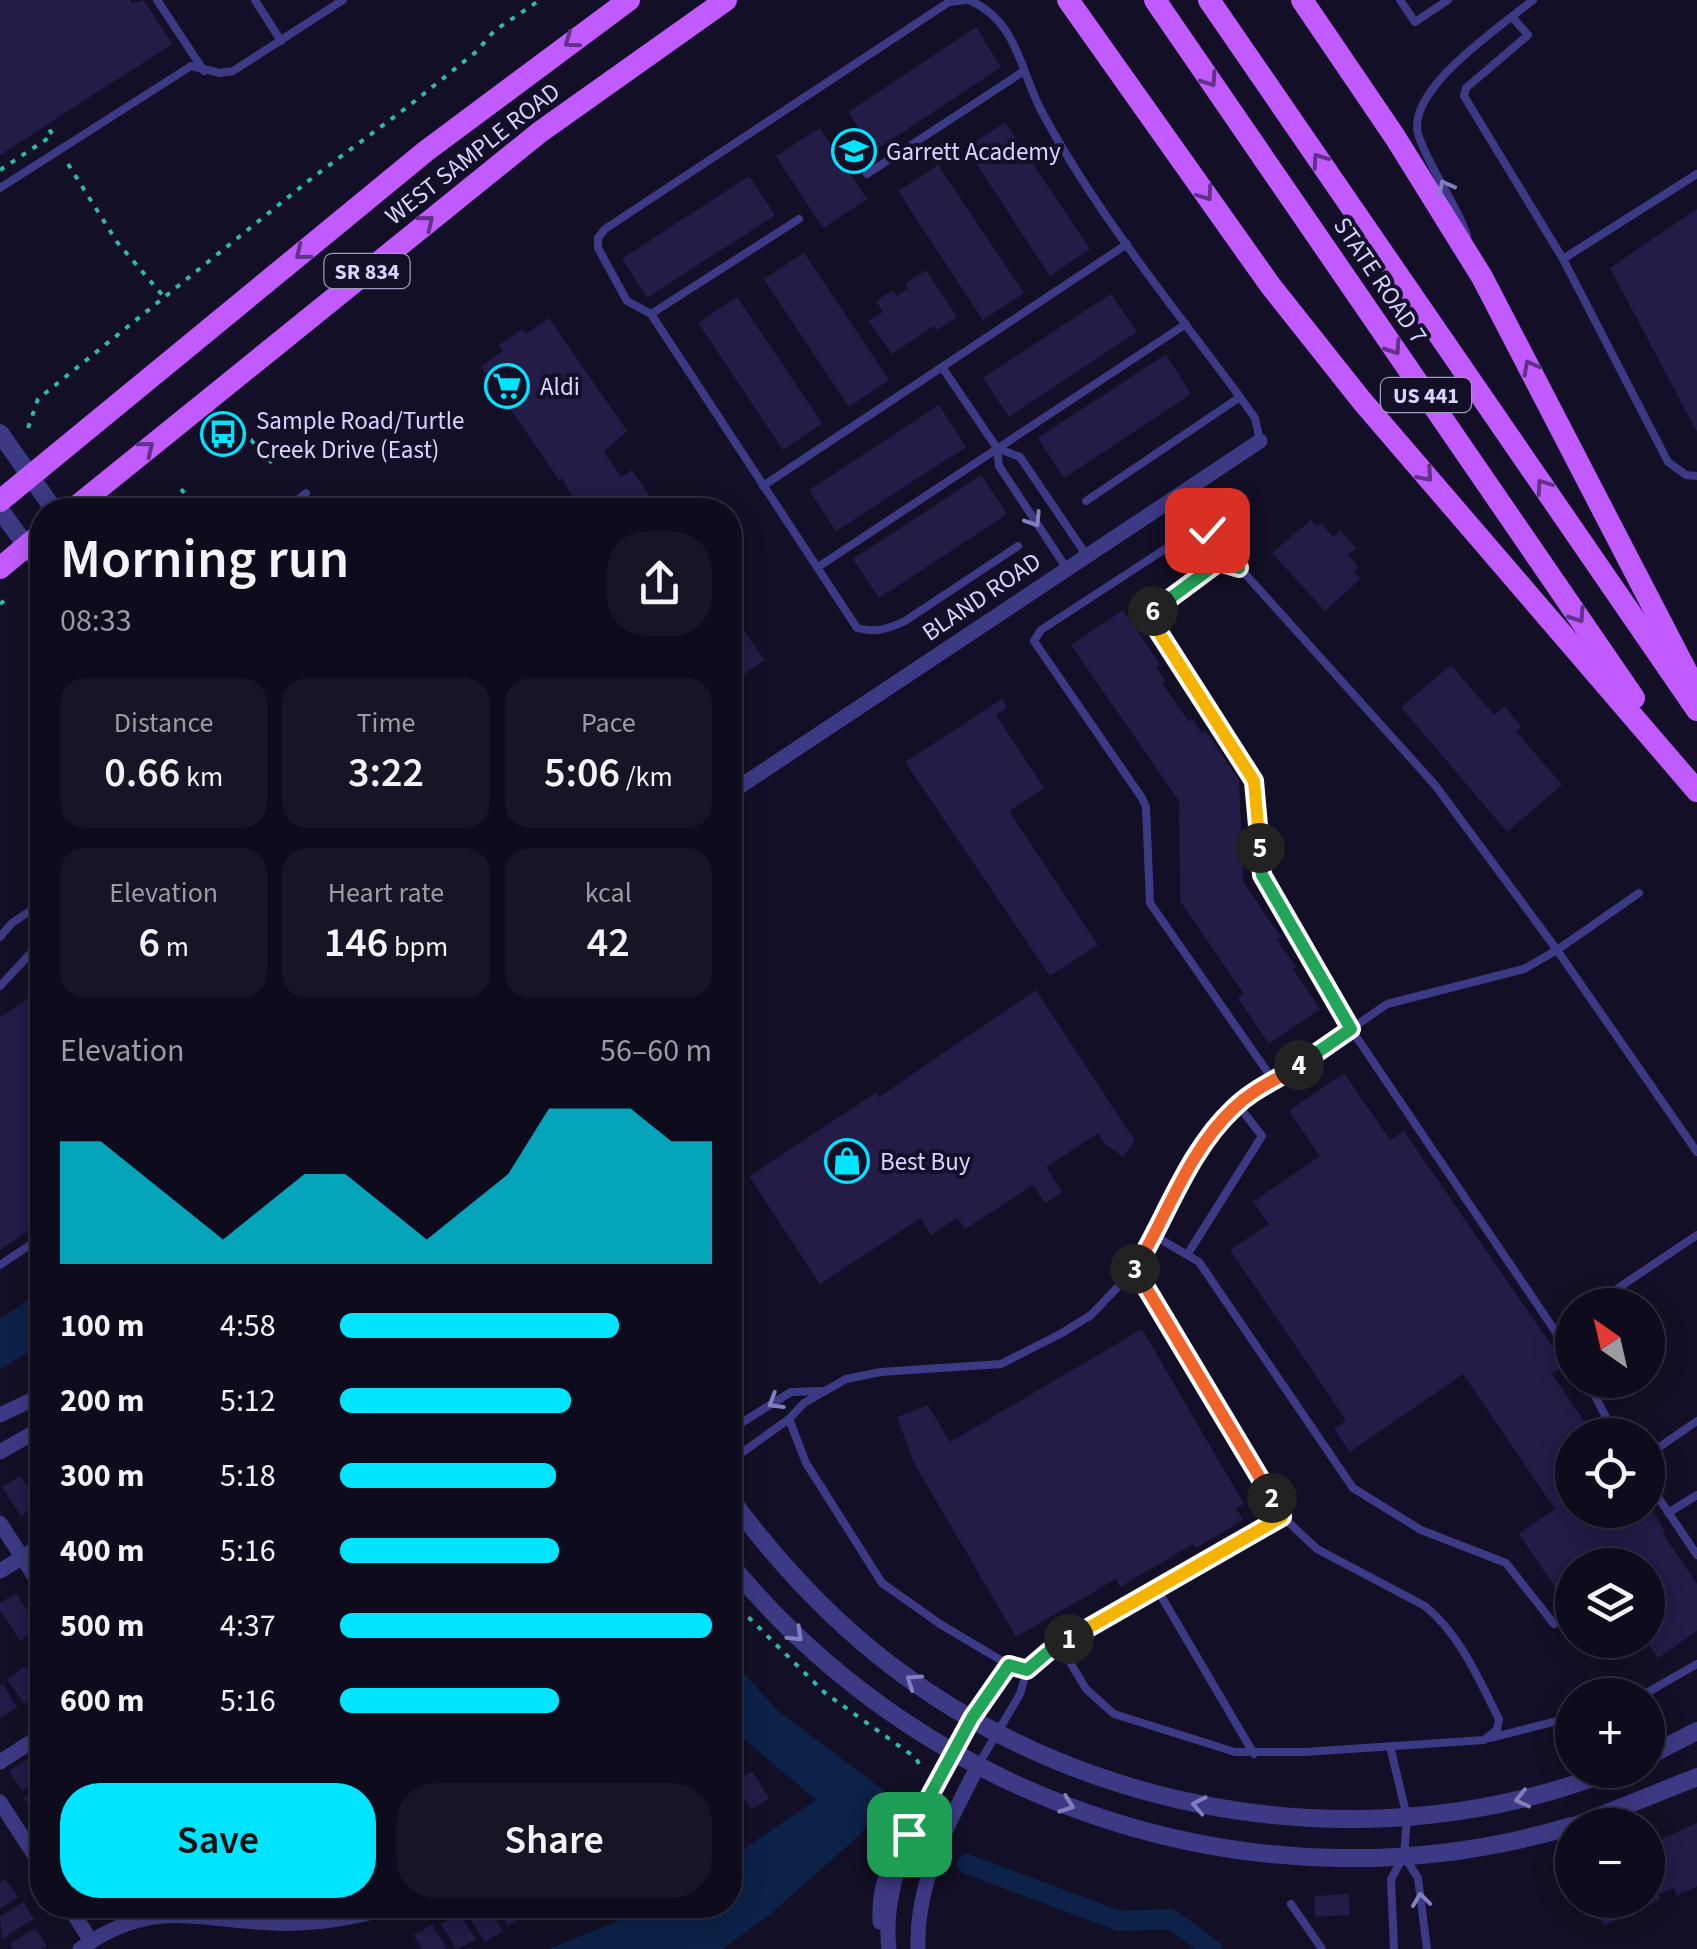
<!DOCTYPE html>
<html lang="en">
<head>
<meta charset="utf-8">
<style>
  body { margin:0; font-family:"Source Sans 3",sans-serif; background:#171425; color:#f1f3f6; height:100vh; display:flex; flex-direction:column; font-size:38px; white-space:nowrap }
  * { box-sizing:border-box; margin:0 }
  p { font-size:32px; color:#9b9ba3 }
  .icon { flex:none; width:55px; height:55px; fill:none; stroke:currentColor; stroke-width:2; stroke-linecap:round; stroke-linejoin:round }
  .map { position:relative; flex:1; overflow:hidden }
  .drawer { position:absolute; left:30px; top:498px; width:712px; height:1420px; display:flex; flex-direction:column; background:#0e0b1c; border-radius:40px; box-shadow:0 5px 25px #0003,0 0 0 2px #2e2b3b }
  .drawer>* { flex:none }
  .needle { width:65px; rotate:326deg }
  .fabs { position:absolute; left:1555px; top:1288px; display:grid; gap:20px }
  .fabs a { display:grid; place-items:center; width:110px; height:110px; border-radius:50%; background:#0e0b1c; box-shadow:0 5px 25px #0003,0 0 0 2px #2e2b3b; font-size:50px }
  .pin { position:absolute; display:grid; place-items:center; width:85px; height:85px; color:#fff; margin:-42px; border-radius:20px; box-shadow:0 5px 15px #0006 }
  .km { position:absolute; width:50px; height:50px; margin:-25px; border-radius:50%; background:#222; color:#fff; font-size:28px; line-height:50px; text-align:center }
  .round { display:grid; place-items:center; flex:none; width:105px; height:105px; border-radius:40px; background:#171425 }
  .headline { display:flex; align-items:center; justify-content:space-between; height:170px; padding:0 30px }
  h1 { font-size:55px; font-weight:600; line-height:75px }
  .figures { display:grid; grid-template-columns:repeat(3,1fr); gap:15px; height:170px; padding:10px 30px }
  .figures div { display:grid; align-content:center; border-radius:25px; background:#171425; text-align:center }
  .figures b { font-size:42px; font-weight:600 }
  .figures small { font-size:28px; font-weight:400 }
  .figures p { font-size:28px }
  .chart { height:280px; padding:20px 30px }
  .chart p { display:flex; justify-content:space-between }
  .chart svg { width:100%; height:180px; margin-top:10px; fill:#00e5ff; opacity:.7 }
  .button { display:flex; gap:20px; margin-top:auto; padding:20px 30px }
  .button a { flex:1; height:115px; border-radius:40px; background:#00e5ff; color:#111; font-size:40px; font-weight:600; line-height:115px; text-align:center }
  .button a+a { background:#171425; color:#f1f3f6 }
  ul { padding:0 30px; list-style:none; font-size:32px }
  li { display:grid; grid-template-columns:160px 120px 1fr; align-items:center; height:75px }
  li i { height:25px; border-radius:12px; background:#00e5ff }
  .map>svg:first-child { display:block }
  .water { fill:#0c2248 }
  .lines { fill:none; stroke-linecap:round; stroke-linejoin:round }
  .canal { stroke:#0c2248; stroke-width:20 }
  .building { fill:#241b47 }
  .path { stroke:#2fb8b0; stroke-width:4; stroke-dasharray:5 8; stroke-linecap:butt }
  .service { stroke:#3d3a85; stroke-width:8 }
  .minor { stroke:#3d3a85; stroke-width:15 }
  .tertiary { stroke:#3d3a85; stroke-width:18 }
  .primary { stroke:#c25bff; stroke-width:22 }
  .oneway { stroke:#623188 }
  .oneway2 { stroke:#837fbc }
  .split-1-casing { stroke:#fff; stroke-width:20 }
  .split-2-casing { stroke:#fff; stroke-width:20 }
  .split-3-casing { stroke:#fff; stroke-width:20 }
  .split-4-casing { stroke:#fff; stroke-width:20 }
  .split-5-casing { stroke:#fff; stroke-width:20 }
  .split-6-casing { stroke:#fff; stroke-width:20 }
  .split-7-casing { stroke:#fff; stroke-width:20 }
  .split-1 { stroke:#22a559; stroke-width:12 }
  .split-2 { stroke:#f5b400; stroke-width:12 }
  .split-3 { stroke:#f0652b; stroke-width:12 }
  .split-4 { stroke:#f0652b; stroke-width:12 }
  .split-5 { stroke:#22a559; stroke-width:12 }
  .split-6 { stroke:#f5b400; stroke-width:12 }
  .split-7 { stroke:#22a559; stroke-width:12 }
  .labels { text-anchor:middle; stroke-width:8; stroke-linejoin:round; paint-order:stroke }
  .shield { fill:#130f26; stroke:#9e99be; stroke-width:2.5 }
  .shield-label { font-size:22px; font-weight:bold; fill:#d9d4ff }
  .poi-label { font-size:25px; fill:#d9d4ff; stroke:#130f26; text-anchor:start }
  .street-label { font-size:25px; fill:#d9d4ff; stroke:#130f26 }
</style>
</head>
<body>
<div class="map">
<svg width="1697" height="1949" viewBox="0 0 1697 1949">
  <rect width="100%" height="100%" fill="#130f26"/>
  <g class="water">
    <path d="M42 1291V1343L0 1370V1319Z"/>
    <path d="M730 1658 778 1711 886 1792 861 1834 768 1916 722 1949H549L657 1905H730V1858L816 1800 730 1727Z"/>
  </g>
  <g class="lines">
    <g class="canal">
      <path d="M852 1794 882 1817"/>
      <path d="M967 1864 1119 1921 1171 1919 1212 1949"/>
    </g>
  </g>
  <g class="building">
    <path d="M0 0H130L132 3 144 0 172 44 0 155Z"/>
    <path d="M976 27 1001 67 874 151 848 112Z"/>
    <path d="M1005 122 1090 249 1050 276 966 148Z"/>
    <path d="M820 128 867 199 823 228 776 156Z"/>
    <path d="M938 165 1024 293 983 320 898 191Z"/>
    <path d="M749 176 775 215 647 298 622 259Z"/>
    <path d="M1697 209V432L1610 268Z"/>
    <path d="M804 253 889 380 849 407 764 279Z"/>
    <path d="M926 270 957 317 937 330 934 326 892 354 869 321 883 312 876 301 893 290 897 296 908 288 905 284Z"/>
    <path d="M1111 294 1137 332 1009 417 983 378Z"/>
    <path d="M737 297 822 423 783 450 698 323Z"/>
    <path d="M549 318 627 431 604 452 621 477 632 470 659 510H580L562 478 559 480 481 366 503 351 499 345 522 329 526 334Z"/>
    <path d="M1166 354 1191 394 1064 478 1038 438Z"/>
    <path d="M939 405 966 447 836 531 809 490Z"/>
    <path d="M981 475 1007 514 879 598 853 559Z"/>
    <path d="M1311 520 1317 526 1321 523 1333 537 1340 530 1356 548 1348 555 1359 567 1354 572 1360 579 1325 611 1272 553Z"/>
    <path d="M1123 610 1160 664 1156 667 1165 680 1162 683 1189 722 1192 719 1202 733 1205 730 1239 780 1243 881 1281 937 1277 940 1296 967 1293 969 1320 1009 1269 1044 1238 998 1244 994 1180 901 1179 801 1071 645Z"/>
    <path d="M730 612 765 660 730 684Z"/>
    <path d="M1451 665 1494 715 1505 706 1521 727 1516 731 1562 785 1507 832 1401 707Z"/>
    <path d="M1002 699 1007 707 996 715 1044 788 1009 811 1098 945 1050 976 905 762Z"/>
    <path d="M42 989V1222L0 1250V1017Z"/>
    <path d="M1036 990 1135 1141 1123 1157 1105 1144 1098 1133 1046 1167 1062 1192 1045 1203 1033 1185 965 1229 957 1218 931 1235 921 1218 820 1284 749 1176 876 1093 879 1097Z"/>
    <path d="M1344 1073 1390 1140 1404 1131 1565 1365 1552 1374 1594 1435H1572V1510H1648V1504L1666 1532 1663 1534 1697 1584V1631L1658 1658 1645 1640 1648 1565H1572V1597L1565 1602 1519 1534 1555 1509 1463 1374 1350 1452 1334 1429 1346 1420 1230 1250 1269 1224 1253 1202 1320 1156 1289 1111Z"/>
    <path d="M1142 1329 1244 1504 1236 1508 1243 1520 1196 1548 1193 1544 1120 1587 1116 1579 1016 1637 914 1463 897 1417 928 1405 950 1442Z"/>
    <path d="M42 1463V1497L27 1473Z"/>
    <path d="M20 1476 38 1504 21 1516 2 1487Z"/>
    <path d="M16 1593 39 1628 20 1641 0 1610V1603Z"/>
    <path d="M25 1666 42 1691 24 1704 7 1679Z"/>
    <path d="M3 1684 17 1707 0 1718V1686Z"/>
    <path d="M37 1753 42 1762V1778L22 1791 9 1771Z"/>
    <path d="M752 1771 769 1798 751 1810 734 1783Z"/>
    <path d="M42 1786V1812L35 1817 24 1798Z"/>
    <path d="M1697 1823V1886L1677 1896 1673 1888 1658 1895 1660 1900 1604 1926 1592 1900H1648V1850L1656 1846 1655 1842Z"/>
    <path d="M5 1879 18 1897 0 1909V1882Z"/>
    <path d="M1349 1894 1350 1915 1315 1917 1314 1896Z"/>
    <path d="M23 1902 34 1919 2 1939 0 1917Z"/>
    <path d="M480 1905H487L503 1931 485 1942 467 1913Z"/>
    <path d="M495 1905H522L527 1914 508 1926Z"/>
    <path d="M460 1913 476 1940 456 1949 441 1924Z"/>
    <path d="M432 1924 447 1949H422L414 1935Z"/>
    <path d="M35 1928 47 1946 42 1949H13L10 1944Z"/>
  </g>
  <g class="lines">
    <g class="path">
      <path d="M68 164 117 242 164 297"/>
      <path d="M0 170 53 135 46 125"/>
      <path d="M28 428 38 399 312 178 410 105 477 51 494 31 540 0"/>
      <path d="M238 441 251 440 273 464"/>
      <path d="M181 489 198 510"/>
      <path d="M30 596 42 614"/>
      <path d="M0 604 9 597"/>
      <path d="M730 1599 825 1693 916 1758 922 1770"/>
      <path d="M886 1842 897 1819"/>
    </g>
    <g class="service">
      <path d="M157 0 204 71"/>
      <path d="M255 0 281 41"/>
      <path d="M966 0 949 2 605 229 598 238V248L627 301 651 314 857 628C876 633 888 629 905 621L1018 546"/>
      <path d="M969 0C1018 21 1020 71 1042 112 1097 214 1172 305 1240 397L1086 501"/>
      <path d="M1400 0 1415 22 1448 0"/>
      <path d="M1512 17 1528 35 1466 88 1464 96 1563 259 1668 462 1686 475 1697 476"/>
      <path d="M867 174 1024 71"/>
      <path d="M0 188 191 66 220 73 233 71 343 0"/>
      <path d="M1467 235C1455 201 1431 171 1419 137 1402 91 1502 26 1533 0"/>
      <path d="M1563 259 1697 174"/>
      <path d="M651 314 799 219"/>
      <path d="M942 367 997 448 999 466 1067 569"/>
      <path d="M1240 397 1255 418 1260 441"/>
      <path d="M997 448 1020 457 1087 556"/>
      <path d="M763 486 1127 244"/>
      <path d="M285 510 306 493"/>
      <path d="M1236 564 1207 531 1191 532 1041 630 1034 641 1142 798 1146 807 1150 903 1273 1080"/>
      <path d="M818 567 1186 324"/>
      <path d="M0 937 12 923 42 903"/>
      <path d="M0 986 42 941"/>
      <path d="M1155 1236 1199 1262 1353 1488 1421 1530 1506 1563 1554 1624"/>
      <path d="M1187 1255 1262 1136 1238 1105"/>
      <path d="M0 1265 42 1237"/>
      <path d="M1593 1305 1697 1235"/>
      <path d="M1555 1331 1572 1319"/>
      <path d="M1572 1356 1351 1029 1262 875 1255 781 1151 620 1156 607 1219 562 1239 567 1435 785 1557 950 1697 1152"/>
      <path d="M1587 1380 1615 1435"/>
      <path d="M789 1419 806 1463 882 1583 940 1624 1009 1665 1027 1670"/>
      <path d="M730 1430 791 1392 822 1391"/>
      <path d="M1648 1455 1697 1421"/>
      <path d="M730 1461 789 1419 804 1403 846 1379 881 1372 1001 1364 1062 1333 1091 1315 1134 1270 1208 1138 1231 1111 1252 1092 1291 1070 1387 1004 1524 969 1557 950 1639 893"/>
      <path d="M1648 1482 1697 1555"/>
      <path d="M1668 1513 1697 1495"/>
      <path d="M1157 1589 1254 1754"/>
      <path d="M1063 1643 1067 1657 1086 1689 1114 1714 1235 1752H1305L1484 1740 1497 1730 1499 1719C1478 1678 1461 1636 1425 1606L1317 1549 1283 1517"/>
      <path d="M1643 1695 1697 1664"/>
      <path d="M1490 1738 1572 1717"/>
      <path d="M1390 1746 1407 1817 1404 1856 1391 1879 1394 1949"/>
      <path d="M954 1749 1009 1665"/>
      <path d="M980 1762 1020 1694 1027 1670 1047 1652 1283 1517 1156 1302 1134 1270"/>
      <path d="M1404 1856 1418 1878 1427 1949"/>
      <path d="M1291 1904 1322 1949"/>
    </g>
    <g class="minor">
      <path d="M730 793 1260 441"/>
      <path d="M0 1415 42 1395"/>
      <path d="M0 1452 42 1428"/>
      <path d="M0 1523 42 1588"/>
      <path d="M0 1571 42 1545"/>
      <path d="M0 1762 42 1735"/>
      <path d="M0 1802 42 1867"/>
      <path d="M68 1905 91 1941"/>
      <path d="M880 1922C879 1892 884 1875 901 1850"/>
      <path d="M80 1949C160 1891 210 1927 298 1923 329 1922 368 1915 397 1905"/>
      <path d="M889 1949C881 1882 920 1808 952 1752"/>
      <path d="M918 1949C916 1883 947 1825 977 1768"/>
    </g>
    <g class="tertiary">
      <path d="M0 433 54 510"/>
      <path d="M0 510 42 567"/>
      <path d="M730 1498C777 1562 830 1619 893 1667 1095 1821 1378 1863 1614 1770"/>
      <path d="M730 1564C933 1810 1265 1917 1572 1826"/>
      <path d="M1648 1756 1697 1731"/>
      <path d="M1577 1825 1697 1777"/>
    </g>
    <g class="primary">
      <path d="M1068 0 1270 285 1362 401 1697 791"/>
      <path d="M1155 0 1634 698"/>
      <path d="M1209 0 1697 710"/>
      <path d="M1302 0 1395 137 1482 277 1693 684"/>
      <path d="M0 501 426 151 629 0"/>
      <path d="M72 510 540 132 726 0"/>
      <path d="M0 568 42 533"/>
    </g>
  </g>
  <defs><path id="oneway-chevron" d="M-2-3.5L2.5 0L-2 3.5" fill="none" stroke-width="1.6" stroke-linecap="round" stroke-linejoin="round" transform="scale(2.5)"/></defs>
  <g class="oneway">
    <use href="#oneway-chevron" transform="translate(571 41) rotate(144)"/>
    <use href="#oneway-chevron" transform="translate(1210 80) rotate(56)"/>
    <use href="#oneway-chevron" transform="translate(1319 160) rotate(-125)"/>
    <use href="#oneway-chevron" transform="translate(1206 194) rotate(55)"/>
    <use href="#oneway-chevron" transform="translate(427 222) rotate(-39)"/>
    <use href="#oneway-chevron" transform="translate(302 253) rotate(141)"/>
    <use href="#oneway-chevron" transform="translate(1394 348) rotate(56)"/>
    <use href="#oneway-chevron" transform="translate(1530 367) rotate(-118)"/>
    <use href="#oneway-chevron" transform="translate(147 448) rotate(-39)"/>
    <use href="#oneway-chevron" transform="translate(1426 475) rotate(49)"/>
    <use href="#oneway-chevron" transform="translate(1543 486) rotate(-125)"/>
    <use href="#oneway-chevron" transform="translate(1578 616) rotate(56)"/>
  </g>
  <g class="oneway2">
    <use href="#oneway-chevron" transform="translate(1445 187) rotate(-118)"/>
    <use href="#oneway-chevron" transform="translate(1034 520) rotate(57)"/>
    <use href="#oneway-chevron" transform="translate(775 1402) rotate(149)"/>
    <use href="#oneway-chevron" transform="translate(796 1635) rotate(44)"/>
    <use href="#oneway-chevron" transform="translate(913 1681) rotate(-146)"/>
    <use href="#oneway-chevron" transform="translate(1522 1799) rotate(167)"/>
    <use href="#oneway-chevron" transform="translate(1067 1805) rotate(20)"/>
    <use href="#oneway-chevron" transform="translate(1199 1805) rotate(-169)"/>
    <use href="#oneway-chevron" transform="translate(1421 1900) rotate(-97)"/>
  </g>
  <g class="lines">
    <g class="split-1-casing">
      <path id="split-1" d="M909 1834 972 1718 1009 1665 1027 1670 1048 1652 1069 1639"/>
    </g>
    <g class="split-2-casing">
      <path id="split-2" d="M1069 1639 1282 1517 1272 1498"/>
    </g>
    <g class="split-3-casing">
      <path id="split-3" d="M1135 1269 1272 1498"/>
    </g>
    <g class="split-4-casing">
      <path id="split-4" d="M1135 1269C1167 1216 1188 1151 1234 1108 1253 1089 1277 1080 1299 1065"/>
    </g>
    <g class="split-5-casing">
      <path id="split-5" d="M1260 848 1262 875 1351 1029 1299 1065"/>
    </g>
    <g class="split-6-casing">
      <path id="split-6" d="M1153 611 1151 620 1254 781 1260 848"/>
    </g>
    <g class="split-7-casing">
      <path id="split-7" d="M1153 611 1219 562 1239 568 1207 530"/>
    </g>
    <use href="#split-1" class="split-1"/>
    <use href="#split-2" class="split-2"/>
    <use href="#split-3" class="split-3"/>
    <use href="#split-4" class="split-4"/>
    <use href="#split-5" class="split-5"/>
    <use href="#split-6" class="split-6"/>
    <use href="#split-7" class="split-7"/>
  </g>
  <defs>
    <g id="school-ring" transform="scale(2.25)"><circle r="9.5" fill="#130f26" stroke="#00e5ff" stroke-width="1.5"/><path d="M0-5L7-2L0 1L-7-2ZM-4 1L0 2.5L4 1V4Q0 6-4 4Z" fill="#00e5ff"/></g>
    <g id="supermarket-ring" transform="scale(2.25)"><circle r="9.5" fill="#130f26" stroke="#00e5ff" stroke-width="1.5"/><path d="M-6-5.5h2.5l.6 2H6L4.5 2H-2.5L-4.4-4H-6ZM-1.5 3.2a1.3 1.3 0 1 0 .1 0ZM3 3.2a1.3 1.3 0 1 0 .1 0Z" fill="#00e5ff"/></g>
    <g id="bus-ring" transform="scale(2.25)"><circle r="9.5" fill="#130f26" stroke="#00e5ff" stroke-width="1.5"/><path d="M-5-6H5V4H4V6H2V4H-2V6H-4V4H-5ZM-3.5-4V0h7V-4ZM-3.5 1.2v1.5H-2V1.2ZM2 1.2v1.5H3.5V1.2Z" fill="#00e5ff"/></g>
    <g id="shop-ring" transform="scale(2.25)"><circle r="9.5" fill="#130f26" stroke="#00e5ff" stroke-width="1.5"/><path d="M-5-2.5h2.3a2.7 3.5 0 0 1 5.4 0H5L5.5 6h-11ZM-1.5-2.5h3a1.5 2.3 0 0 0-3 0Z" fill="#00e5ff"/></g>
  </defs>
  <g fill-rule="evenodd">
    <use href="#school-ring" x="854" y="151"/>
    <use href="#supermarket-ring" x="507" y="386"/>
    <use href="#bus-ring" x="223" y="434"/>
    <use href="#shop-ring" x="847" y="1161"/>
  </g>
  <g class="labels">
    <g class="shield">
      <rect x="324.5" y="254" width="85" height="34" rx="8"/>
      <rect x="1381" y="378" width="90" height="34" rx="8"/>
    </g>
    <g class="shield-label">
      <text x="367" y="279">SR 834</text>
      <text x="1426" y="403">US 441</text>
    </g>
    <g class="poi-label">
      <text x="886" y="160">Garrett Academy</text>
      <text x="540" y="395">Aldi</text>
      <text x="256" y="429">Sample Road/Turtle<tspan x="256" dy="29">Creek Drive (East)</tspan></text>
      <text x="880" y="1170">Best Buy</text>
    </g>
    <g class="street-label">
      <text transform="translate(472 153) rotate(-38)" y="9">WEST SAMPLE ROAD</text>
      <text transform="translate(1381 280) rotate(56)" y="9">STATE ROAD 7</text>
      <text transform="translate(981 596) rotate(-34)" y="9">BLAND ROAD</text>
    </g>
  </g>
</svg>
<div class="fabs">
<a><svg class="needle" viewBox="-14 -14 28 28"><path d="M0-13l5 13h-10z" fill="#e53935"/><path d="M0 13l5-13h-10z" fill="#9b9ba3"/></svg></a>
<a><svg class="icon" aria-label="locate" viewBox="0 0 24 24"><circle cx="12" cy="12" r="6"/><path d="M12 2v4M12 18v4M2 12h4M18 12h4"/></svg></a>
<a><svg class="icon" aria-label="layers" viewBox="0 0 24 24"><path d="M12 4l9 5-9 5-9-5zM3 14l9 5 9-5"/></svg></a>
<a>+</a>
<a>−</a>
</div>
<div class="pin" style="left:909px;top:1834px;background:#1e9e55"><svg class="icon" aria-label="arrive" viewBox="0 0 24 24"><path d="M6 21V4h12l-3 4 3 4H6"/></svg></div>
<div class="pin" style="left:1207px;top:530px;background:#d93025"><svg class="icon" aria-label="check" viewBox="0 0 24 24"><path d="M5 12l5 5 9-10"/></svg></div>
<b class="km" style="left:1069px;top:1639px">1</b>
<b class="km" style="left:1272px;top:1498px">2</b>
<b class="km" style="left:1135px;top:1269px">3</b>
<b class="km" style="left:1299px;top:1065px">4</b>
<b class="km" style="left:1260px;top:848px">5</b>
<b class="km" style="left:1153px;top:611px">6</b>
<section class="drawer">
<div class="headline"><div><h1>Morning run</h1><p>08:33</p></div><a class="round"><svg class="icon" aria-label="share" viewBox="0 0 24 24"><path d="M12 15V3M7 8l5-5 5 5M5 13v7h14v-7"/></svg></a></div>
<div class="figures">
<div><p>Distance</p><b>0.66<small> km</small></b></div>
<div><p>Time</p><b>3:22</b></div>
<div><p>Pace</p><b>5:06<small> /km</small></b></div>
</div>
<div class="figures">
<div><p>Elevation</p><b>6<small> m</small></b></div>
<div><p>Heart rate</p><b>146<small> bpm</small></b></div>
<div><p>kcal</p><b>42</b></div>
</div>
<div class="chart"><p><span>Elevation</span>56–60 m</p>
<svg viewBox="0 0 160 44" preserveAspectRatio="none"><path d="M0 44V14L10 14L20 22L30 30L40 38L50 30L60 22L70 22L80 30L90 38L100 30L110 22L120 6L130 6L140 6L150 14L160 14V44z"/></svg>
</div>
<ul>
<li><b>100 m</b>4:58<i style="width:75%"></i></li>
<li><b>200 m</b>5:12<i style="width:62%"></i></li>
<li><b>300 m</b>5:18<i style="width:58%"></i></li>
<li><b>400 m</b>5:16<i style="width:59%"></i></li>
<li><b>500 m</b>4:37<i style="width:100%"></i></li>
<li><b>600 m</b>5:16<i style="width:59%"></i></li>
</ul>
<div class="button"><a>Save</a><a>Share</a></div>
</section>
</div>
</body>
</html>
